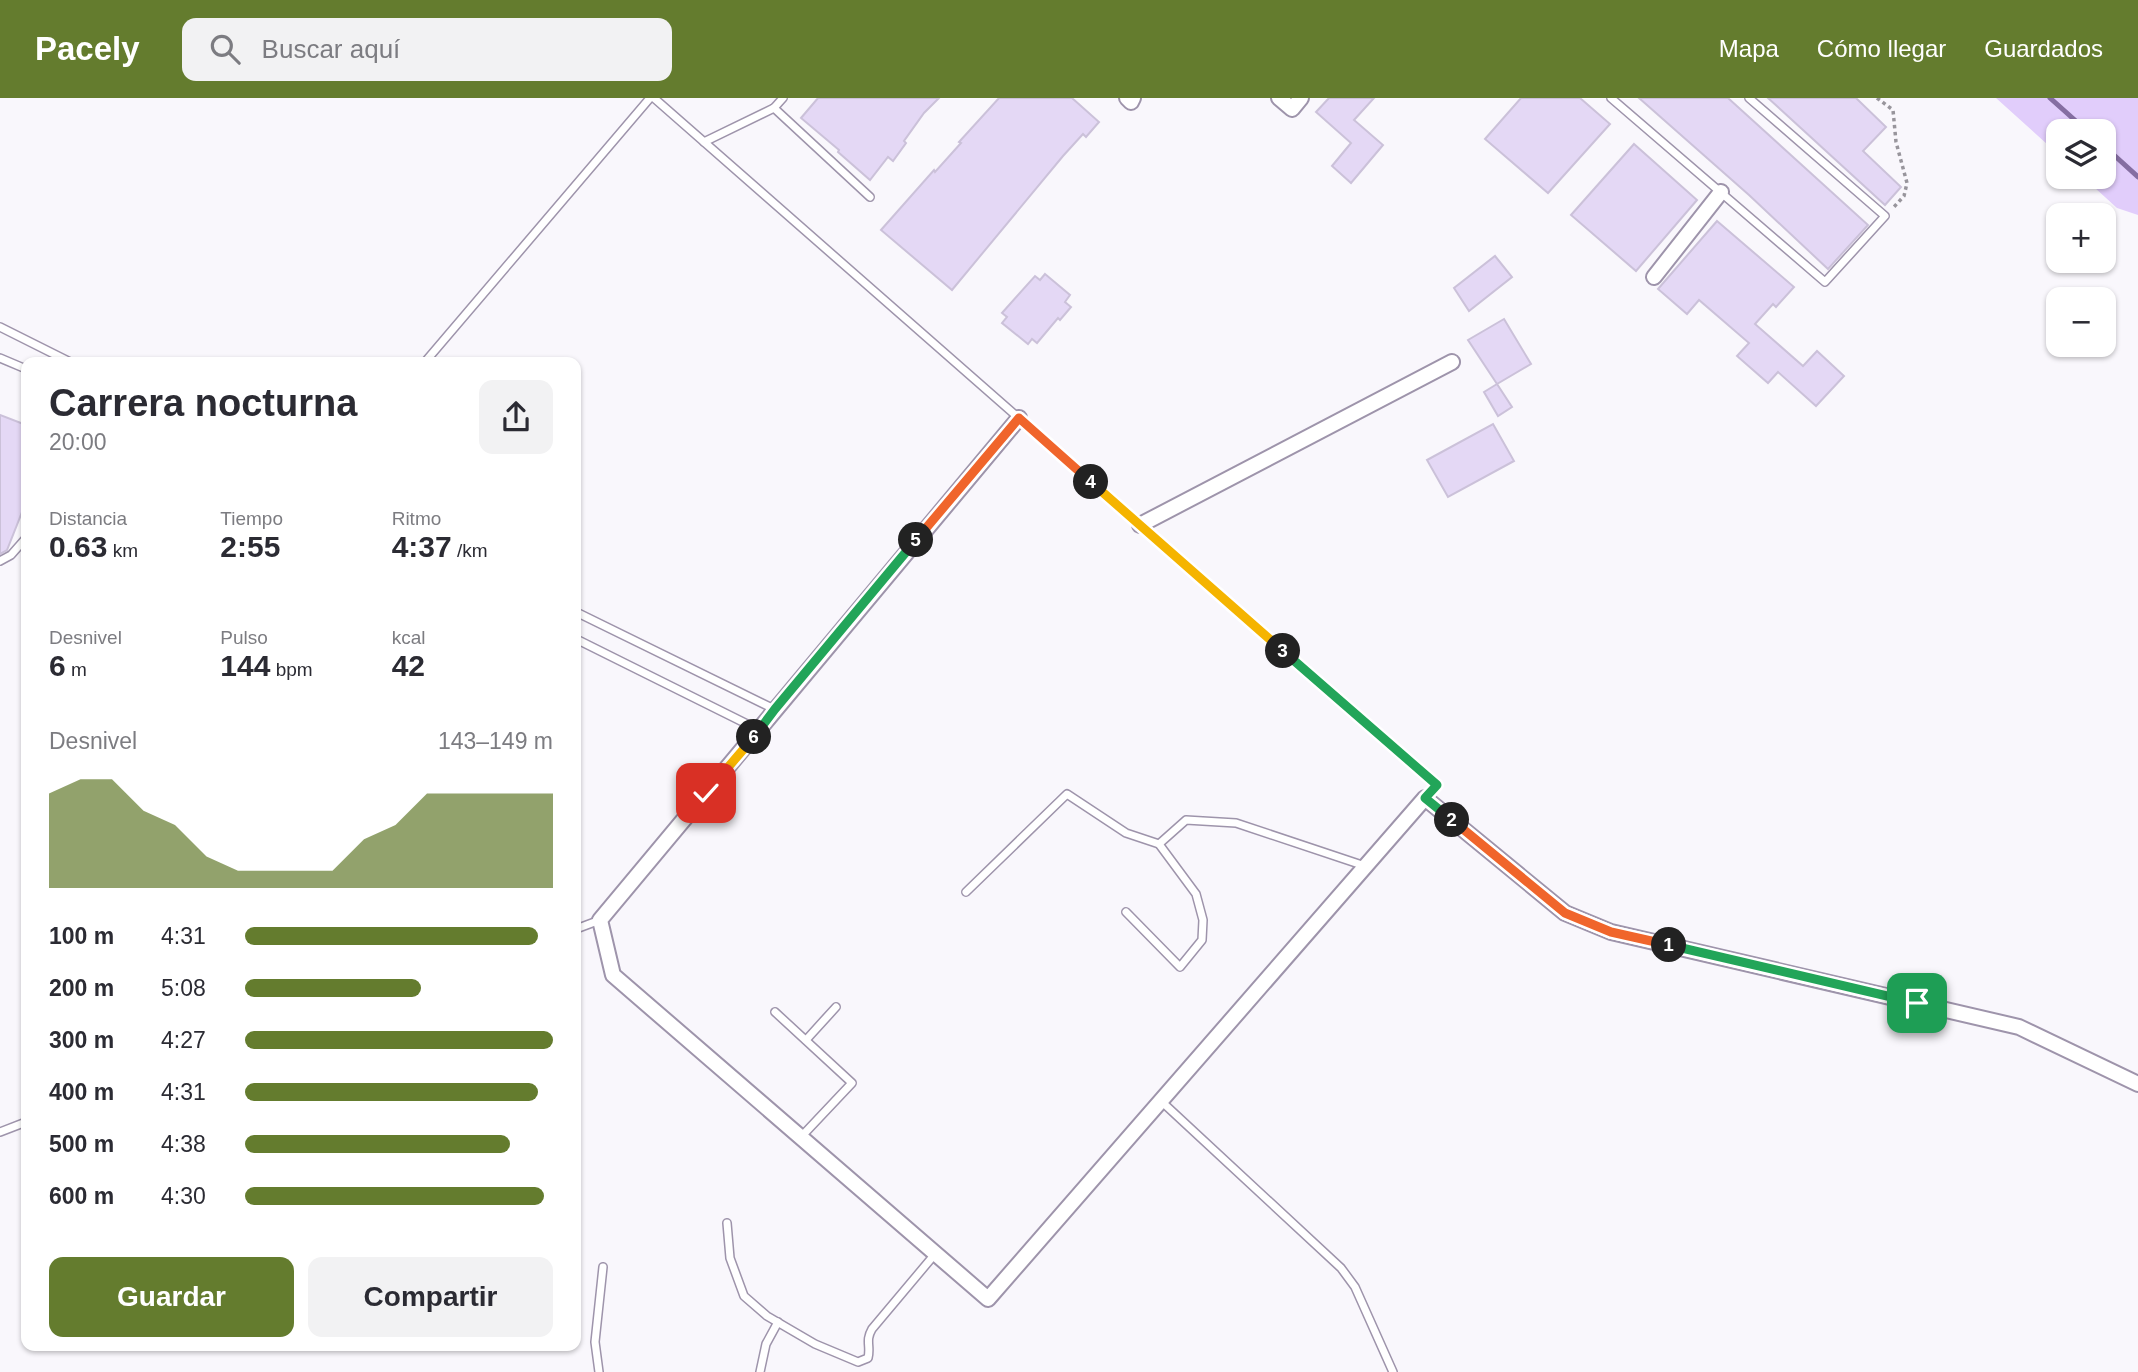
<!DOCTYPE html>
<html lang="es">
<head>
<meta charset="utf-8">
<style>
  body { margin:0; font-family:Helvetica,sans-serif; background:#f2f2f3; color:#2b2b33; height:100vh; display:flex; flex-direction:column; font-size:26px; white-space:nowrap }
  * { box-sizing:border-box; margin:0 }
  p { font-size:23px; color:#7c7c81 }
  .icon { flex:none; width:38px; height:38px; fill:none; stroke:currentColor; stroke-width:2; stroke-linecap:round; stroke-linejoin:round }
  .map { position:relative; flex:1; overflow:hidden }
  .drawer { position:absolute; left:21px; top:259px; width:560px; height:994px; display:flex; flex-direction:column; background:#fff; border-radius:14px; box-shadow:0 2px 5px #0004 }
  .drawer>* { flex:none }
  .controls { position:absolute; left:2046px; top:21px; display:grid; gap:14px }
  .controls a { display:grid; place-items:center; width:70px; height:70px; border-radius:14px; background:#fff; box-shadow:0 2px 5px #0004; font-size:35px }
  .pin { position:absolute; display:grid; place-items:center; width:60px; height:60px; color:#fff; margin:-30px; border-radius:14px; box-shadow:0 4px 10px #0006 }
  .km { position:absolute; width:35px; height:35px; margin:-18px; border-radius:50%; background:#222; color:#fff; font-size:19px; line-height:35px; text-align:center }
  .round { display:grid; place-items:center; flex:none; width:74px; height:74px; border-radius:14px; background:#f2f2f3 }
  .head { display:flex; align-items:center; justify-content:space-between; height:119px; padding:0 28px }
  h1 { font-size:38px; font-weight:700; line-height:52px }
  .figures { display:grid; grid-template-columns:repeat(3,1fr); gap:10px; height:119px; padding:7px 28px }
  .figures div { display:grid; align-content:center }
  .figures b { font-size:30px; font-weight:700 }
  .figures small { font-size:19px; font-weight:400 }
  .figures p { font-size:19px }
  .chart { height:196px; padding:14px 28px }
  .chart p { display:flex; justify-content:space-between }
  .chart svg { width:100%; height:126px; margin-top:7px; fill:#647c2e; opacity:.7 }
  .cta { display:flex; gap:14px; margin-top:auto; padding:14px 28px }
  .cta a { flex:1; height:80px; border-radius:14px; background:#647c2e; color:#fff; font-size:28px; font-weight:700; line-height:80px; text-align:center }
  .cta a+a { background:#f2f2f3; color:#2b2b33 }
  ul { padding:0 28px; list-style:none; font-size:23px }
  li { display:grid; grid-template-columns:112px 84px 1fr; align-items:center; height:52px }
  li i { height:18px; border-radius:9px; background:#647c2e }
  header { display:flex; align-items:center; gap:42px; box-sizing:border-box; height:98px; padding:0 35px; background:#647c2e; color:#fff }
  header strong { font-size:33px }
  nav { display:flex; gap:38px; margin-inline-start:auto; font-size:24px }
  .search { width:490px; height:63px; background:#f2f2f3; display:flex; align-items:center; gap:18px; box-sizing:border-box; padding:0 24px; border-radius:14px; color:#7c7c81; font-size:26px }
  .map>svg:first-child { display:block }
  .green { fill:#e1cdfb }
  .lines { fill:none; stroke-linecap:round; stroke-linejoin:round }
  .stream { stroke:#856ea2; stroke-width:5 }
  .building { fill:#e4d8f5; stroke:#cbc1d9; stroke-width:2 }
  .service-casing { stroke:#9e94ab; stroke-width:10 }
  .minor-casing { stroke:#9e94ab; stroke-width:18 }
  .path { stroke:#98959c; stroke-width:3.5; stroke-dasharray:3.5 3.5; stroke-linecap:butt }
  .service { stroke:#fff; stroke-width:7 }
  .minor { stroke:#fff; stroke-width:14 }
  .split-1-casing { stroke:#fff; stroke-width:14 }
  .split-2-casing { stroke:#fff; stroke-width:14 }
  .split-3-casing { stroke:#fff; stroke-width:14 }
  .split-4-casing { stroke:#fff; stroke-width:14 }
  .split-5-casing { stroke:#fff; stroke-width:14 }
  .split-6-casing { stroke:#fff; stroke-width:14 }
  .split-7-casing { stroke:#fff; stroke-width:14 }
  .split-1 { stroke:#22a559; stroke-width:9 }
  .split-2 { stroke:#f0652b; stroke-width:9 }
  .split-3 { stroke:#22a559; stroke-width:9 }
  .split-4 { stroke:#f5b400; stroke-width:9 }
  .split-5 { stroke:#f0652b; stroke-width:9 }
  .split-6 { stroke:#22a559; stroke-width:9 }
  .split-7 { stroke:#f5b400; stroke-width:9 }
</style>
</head>
<body>
<header>
<strong>Pacely</strong>
<div class="search"><svg class="icon" aria-label="search" viewBox="0 0 24 24"><circle cx="10" cy="10" r="6"/><path d="M15 15l6 6"/></svg>Buscar aquí</div>
<nav><a>Mapa</a><a>Cómo llegar</a><a>Guardados</a></nav>
</header>
<div class="map">
<svg width="2138" height="1274" viewBox="0 0 2138 1274">
  <rect width="100%" height="100%" fill="#f9f7fc"/>
  <path class="green" d="M1996 0H2138V117L2117 110 2083 79H2104V33H2058V56Z"/>
  <g class="lines">
    <g class="stream">
      <path d="M2050 0 2087 33"/>
      <path d="M2104 48 2138 79"/>
    </g>
  </g>
  <g class="building">
    <path d="M818 0H939L924 15 904 43 906 45 893 63 888 59 870 82 838 54 839 52 801 20Z"/>
    <path d="M999 0H1072L1099 24 1086 39 1083 36 1063 58 952 192 881 132 934 72 935 74 961 45 959 44Z"/>
    <path d="M1329 0H1374L1354 22 1383 47 1351 85 1332 68 1351 45 1316 14Z"/>
    <path d="M1521 0H1580L1610 26 1548 95 1485 41Z"/>
    <path d="M1639 0H1728L1868 127 1828 171 1749 97Z"/>
    <path d="M1768 0H1856L1886 29 1863 53 1901 89 1885 107Z"/>
    <path d="M1634 46 1697 102 1636 173 1571 117Z"/>
    <path d="M1717 123 1794 189 1776 209 1773 206 1755 226 1803 268 1817 253 1844 278 1816 308 1778 274 1768 285 1737 258 1749 245 1699 202 1687 216 1658 191Z"/>
    <path d="M1495 158 1512 179 1469 213 1454 190Z"/>
    <path d="M1045 176 1070 197 1065 204 1071 209 1060 222 1058 220 1037 245 1032 241 1028 246 1002 225 1007 219 1002 215 1035 178 1040 182Z"/>
    <path d="M1504 221 1531 266 1497 286 1468 242Z"/>
    <path d="M1497 286 1512 309 1498 318 1484 294Z"/>
    <path d="M0 317 26 327V404L7 452 0 456Z"/>
    <path d="M1493 326 1514 363 1448 399 1427 362Z"/>
  </g>
  <g class="lines">
    <g class="service-casing">
      <g id="service">
        <path d="M654 0 1437 687 1425 700"/>
        <path d="M1611 0 1825 184 1885 118 1749 0"/>
        <path d="M774 10 870 99"/>
        <path d="M704 44 774 10 783 0"/>
        <path d="M0 229 70 264"/>
        <path d="M0 260 26 271"/>
        <path d="M425 264 650 0"/>
        <path d="M0 463 11 457 26 440"/>
        <path d="M576 514 774 611"/>
        <path d="M576 541 759 632"/>
        <path d="M966 794 1067 696 1126 735 1159 746"/>
        <path d="M1126 814 1180 869 1202 842 1203 822 1196 796 1159 746 1186 722 1236 725 1365 768"/>
        <path d="M576 831 600 822"/>
        <path d="M775 914 852 985 801 1039"/>
        <path d="M806 942 836 909"/>
        <path d="M1161 1003 1341 1170 1355 1189 1393 1274"/>
        <path d="M0 1034 26 1024"/>
        <path d="M727 1125 730 1160 744 1198 767 1218 815 1246 858 1264 868 1260C871 1248 865 1243 872 1231L935 1156"/>
        <path d="M599 1274 595 1244 603 1169"/>
        <path d="M760 1274 766 1246 778 1224"/>
      </g>
    </g>
    <g class="minor-casing">
      <g id="minor">
        <path d="M1127 0 1131 4 1133 0"/>
        <path d="M1279 0 1292 11 1301 0"/>
        <path d="M1654 179 1721 94"/>
        <path d="M1019 320 600 822 613 877 988 1201 1425 700 1565 815 1611 834 2019 929 2138 986"/>
        <path d="M1140 427 1452 264"/>
      </g>
    </g>
    <path class="path" d="M1877 0 1893 12 1896 44 1907 85 1904 98 1893 110"/>
    <use href="#service" class="service"/>
    <use href="#minor" class="minor"/>
  </g>
  <g class="lines">
    <g class="split-1-casing">
      <path id="split-1" d="M1669 847 1917 905"/>
    </g>
    <g class="split-2-casing">
      <path id="split-2" d="M1452 722 1565 815 1611 834 1669 847"/>
    </g>
    <g class="split-3-casing">
      <path id="split-3" d="M1283 553 1437 687 1425 700 1452 722"/>
    </g>
    <g class="split-4-casing">
      <path id="split-4" d="M1091 384 1283 553"/>
    </g>
    <g class="split-5-casing">
      <path id="split-5" d="M916 442 1019 320 1091 384"/>
    </g>
    <g class="split-6-casing">
      <path id="split-6" d="M754 639 775 611 916 442"/>
    </g>
    <g class="split-7-casing">
      <path id="split-7" d="M706 695 754 639"/>
    </g>
    <use href="#split-1" class="split-1"/>
    <use href="#split-2" class="split-2"/>
    <use href="#split-3" class="split-3"/>
    <use href="#split-4" class="split-4"/>
    <use href="#split-5" class="split-5"/>
    <use href="#split-6" class="split-6"/>
    <use href="#split-7" class="split-7"/>
  </g>
</svg>
<div class="controls">
<a><svg class="icon" aria-label="layers" viewBox="0 0 24 24"><path d="M12 4l9 5-9 5-9-5zM3 14l9 5 9-5"/></svg></a>
<a>+</a>
<a>−</a>
</div>
<div class="pin" style="left:1917px;top:905px;background:#1e9e55"><svg class="icon" aria-label="arrive" viewBox="0 0 24 24"><path d="M6 21V4h12l-3 4 3 4H6"/></svg></div>
<div class="pin" style="left:706px;top:695px;background:#d93025"><svg class="icon" aria-label="check" viewBox="0 0 24 24"><path d="M5 12l5 5 9-10"/></svg></div>
<b class="km" style="left:1669px;top:847px">1</b>
<b class="km" style="left:1452px;top:722px">2</b>
<b class="km" style="left:1283px;top:553px">3</b>
<b class="km" style="left:1091px;top:384px">4</b>
<b class="km" style="left:916px;top:442px">5</b>
<b class="km" style="left:754px;top:639px">6</b>
<section class="drawer">
<div class="head"><div><h1>Carrera nocturna</h1><p>20:00</p></div><a class="round"><svg class="icon" aria-label="share" viewBox="0 0 24 24"><path d="M12 15V3M7 8l5-5 5 5M5 13v7h14v-7"/></svg></a></div>
<div class="figures">
<div><p>Distancia</p><b>0.63<small> km</small></b></div>
<div><p>Tiempo</p><b>2:55</b></div>
<div><p>Ritmo</p><b>4:37<small> /km</small></b></div>
</div>
<div class="figures">
<div><p>Desnivel</p><b>6<small> m</small></b></div>
<div><p>Pulso</p><b>144<small> bpm</small></b></div>
<div><p>kcal</p><b>42</b></div>
</div>
<div class="chart"><p><span>Desnivel</span>143–149 m</p>
<svg viewBox="0 0 160 44" preserveAspectRatio="none"><path d="M0 44V11L10 6L20 6L30 17L40 22L50 33L60 38L70 38L80 38L90 38L100 27L110 22L120 11L130 11L140 11L150 11L160 11V44z"/></svg>
</div>
<ul>
<li><b>100 m</b>4:31<i style="width:95%"></i></li>
<li><b>200 m</b>5:08<i style="width:57%"></i></li>
<li><b>300 m</b>4:27<i style="width:100%"></i></li>
<li><b>400 m</b>4:31<i style="width:95%"></i></li>
<li><b>500 m</b>4:38<i style="width:86%"></i></li>
<li><b>600 m</b>4:30<i style="width:97%"></i></li>
</ul>
<div class="cta"><a>Guardar</a><a>Compartir</a></div>
</section>
</div>
</body>
</html>
